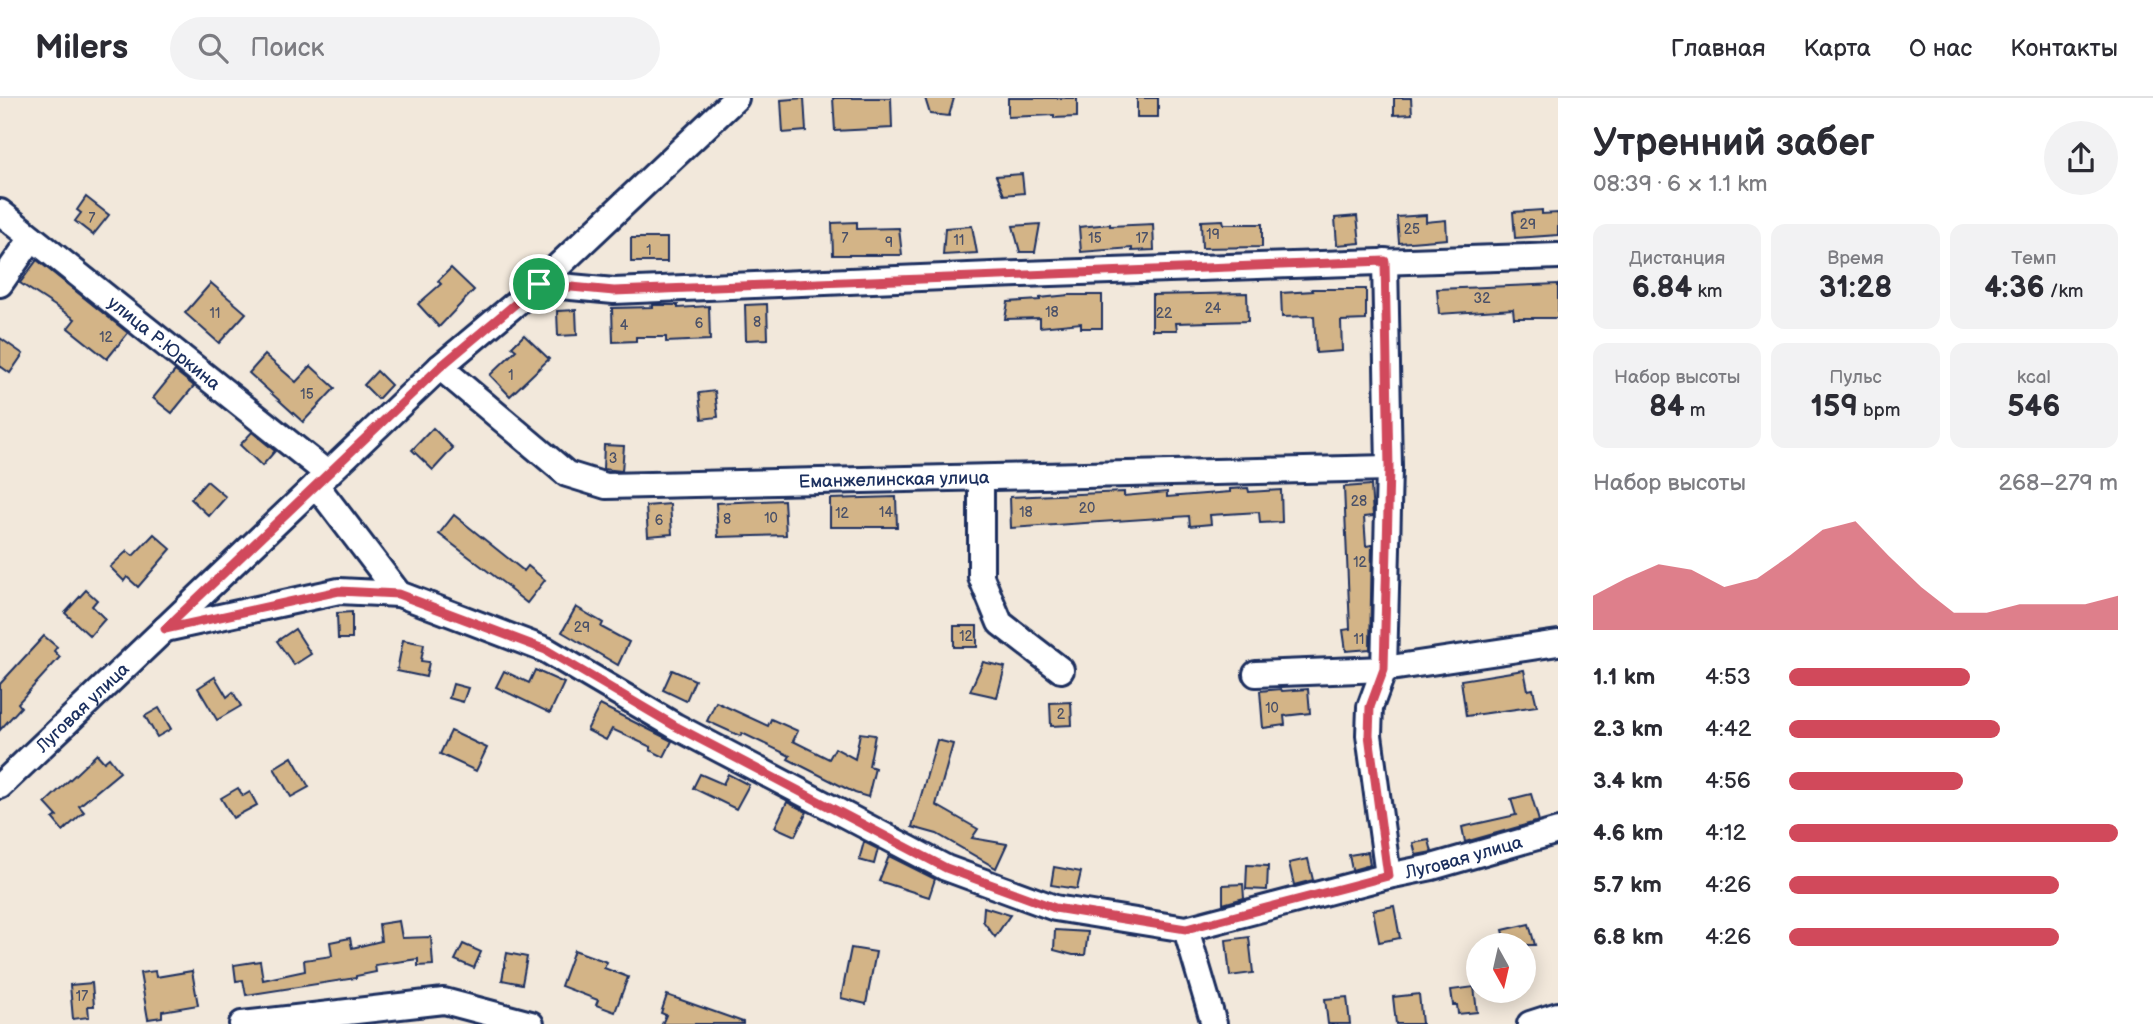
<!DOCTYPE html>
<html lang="ru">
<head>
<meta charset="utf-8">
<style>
  body { margin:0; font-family:"Balsamiq Sans",sans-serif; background:#f2f2f3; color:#2b2b33; height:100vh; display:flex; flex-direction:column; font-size:26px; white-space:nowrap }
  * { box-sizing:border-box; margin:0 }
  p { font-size:23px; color:#7c7c81 }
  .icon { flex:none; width:38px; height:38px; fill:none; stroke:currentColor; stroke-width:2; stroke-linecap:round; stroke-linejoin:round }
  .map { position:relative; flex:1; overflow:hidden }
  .panel { display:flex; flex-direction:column; background:#fff; width:595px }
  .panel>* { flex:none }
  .needle { width:46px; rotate:172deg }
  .controls { position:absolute; left:1466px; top:835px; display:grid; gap:14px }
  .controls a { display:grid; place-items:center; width:70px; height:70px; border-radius:50%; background:#fff; box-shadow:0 4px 18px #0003; font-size:35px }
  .pin { position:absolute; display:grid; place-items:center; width:60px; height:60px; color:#fff; margin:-30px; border:4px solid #fff; border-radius:50%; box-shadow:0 2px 7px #0007 }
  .round { display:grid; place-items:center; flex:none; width:74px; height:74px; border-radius:37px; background:#f2f2f3 }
  .overview { display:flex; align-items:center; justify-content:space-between; height:119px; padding:0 35px }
  h1 { font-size:38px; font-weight:700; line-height:52px }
  .metrics { display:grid; grid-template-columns:repeat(3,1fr); gap:10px; height:119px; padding:7px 35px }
  .metrics div { display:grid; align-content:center; border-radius:14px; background:#f2f2f3; text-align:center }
  .metrics b { font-size:30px; font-weight:700 }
  .metrics small { font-size:19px; font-weight:400 }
  .metrics p { font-size:19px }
  .chart { height:196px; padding:14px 35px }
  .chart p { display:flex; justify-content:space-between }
  .chart svg { width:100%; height:126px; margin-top:7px; fill:#d1495b; opacity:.7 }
  ul { padding:0 35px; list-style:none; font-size:23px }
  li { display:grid; grid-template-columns:112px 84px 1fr; align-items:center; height:52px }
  li i { height:18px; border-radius:9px; background:#d1495b }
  header { display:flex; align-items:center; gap:42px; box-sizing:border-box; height:98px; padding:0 35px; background:#fff; border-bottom:2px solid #e1e1e2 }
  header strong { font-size:33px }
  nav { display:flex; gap:38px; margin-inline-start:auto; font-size:24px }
  .search { width:490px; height:63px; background:#f2f2f3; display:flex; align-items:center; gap:18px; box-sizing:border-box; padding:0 24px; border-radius:38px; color:#7c7c81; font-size:26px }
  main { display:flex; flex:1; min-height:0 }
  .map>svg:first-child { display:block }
  .building { fill:#d3b487; stroke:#1b2f5e; stroke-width:2 }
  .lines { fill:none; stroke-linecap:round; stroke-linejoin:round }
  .minor-casing { stroke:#1b2f5e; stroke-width:30 }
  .minor { stroke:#fff; stroke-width:24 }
  .route-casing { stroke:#fff; stroke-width:14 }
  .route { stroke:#d1495b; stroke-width:9 }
  .labels { text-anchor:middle; stroke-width:6; stroke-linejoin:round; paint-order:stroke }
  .number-label { font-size:14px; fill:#495068 }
  .street-label { font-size:18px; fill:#1b2f5e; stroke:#fff }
</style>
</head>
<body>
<header>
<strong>Milers</strong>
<div class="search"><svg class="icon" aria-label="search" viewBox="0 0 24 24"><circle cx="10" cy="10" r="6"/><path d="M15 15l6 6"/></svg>Поиск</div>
<nav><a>Главная</a><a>Карта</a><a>О нас</a><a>Контакты</a></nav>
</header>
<main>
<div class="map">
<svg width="1558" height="926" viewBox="0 0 1558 926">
  <rect width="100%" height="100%" fill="#f2e8db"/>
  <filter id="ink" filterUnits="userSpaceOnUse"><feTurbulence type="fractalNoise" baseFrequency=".0143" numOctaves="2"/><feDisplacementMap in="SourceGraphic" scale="14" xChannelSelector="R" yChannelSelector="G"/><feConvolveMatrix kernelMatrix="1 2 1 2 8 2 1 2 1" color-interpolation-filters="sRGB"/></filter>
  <g filter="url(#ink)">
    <g class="building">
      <path d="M804 0 806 33 783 35 781 2Z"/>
      <path d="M833 0H891L892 30 835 33Z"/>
      <path d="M925 0H954L949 18 930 16Z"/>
      <path d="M1008 0H1077V19L1054 20V17L1008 19Z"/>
      <rect x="1137" y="0" width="21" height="19"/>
      <path d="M1394 0H1411L1412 16 1394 17Z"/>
      <path d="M1022 76 1024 95 1004 97 996 78Z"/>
      <path d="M86 99 109 117 93 137 75 123 81 115 77 112Z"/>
      <path d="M1542 112V116L1558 115V137L1515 140 1513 114Z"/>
      <path d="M1426 117V124L1446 122 1447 141 1399 145 1397 119Z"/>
      <path d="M1357 118 1360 145 1337 147 1335 120Z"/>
      <path d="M1223 122 1224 126H1262V149L1202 150 1201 123Z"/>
      <path d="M857 124V131L899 130 902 157H833L832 125Z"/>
      <path d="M1040 126 1035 154H1020L1013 128Z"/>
      <path d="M1110 126V128L1153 126 1154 152 1132 153V150L1081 154 1079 129Z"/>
      <path d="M972 128 977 155 943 157 945 130Z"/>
      <rect x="631" y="140" width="36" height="24"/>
      <path d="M37 162 128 235 107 261 68 230 75 221 20 185Z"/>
      <path d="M451 170 474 192 439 229 418 206 441 186 438 183Z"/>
      <path d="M211 185 246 215 219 245 185 215Z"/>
      <path d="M1558 186V220H1514L1513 211 1439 216 1437 191Z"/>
      <path d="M1312 191H1366V222L1341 223 1342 253 1316 255 1314 218 1282 219 1281 195 1313 193Z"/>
      <path d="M1247 195 1248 223 1176 225 1177 232H1152V197Z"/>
      <path d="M1069 197H1102V230H1081V225L1040 229V220L1005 221 1008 204 1040 202V200Z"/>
      <path d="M767 206 768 241 746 242 745 207Z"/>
      <path d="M653 207H678V210L709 208 710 242 666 244V239H636V243L613 244 612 210 653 209Z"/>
      <path d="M576 212 577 237 558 238 557 213Z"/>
      <path d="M524 237 549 261 510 298 490 277 516 252 512 249Z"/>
      <path d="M0 240 23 256 10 275 0 268Z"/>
      <path d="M265 257 296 284 311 268 335 290 303 324 249 275Z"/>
      <path d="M175 273 194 288 172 315 153 300Z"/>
      <path d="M377 273 391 287 378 301 364 287Z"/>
      <path d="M715 293 718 319 702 321 699 295Z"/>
      <path d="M433 330 453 350 433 372 412 352Z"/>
      <path d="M252 334 275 353 262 368 240 347Z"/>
      <path d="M604 347 624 348 622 373 603 371Z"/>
      <path d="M207 383 226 399 209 418 191 401Z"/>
      <path d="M1371 387 1373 418 1364 419 1366 448 1372 447 1370 551 1346 553 1343 532 1350 531 1344 389Z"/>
      <path d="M1248 390 1249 394 1281 392 1282 424 1260 425 1259 414 1210 417 1211 426 1190 428 1189 418 1011 430 1010 399 1124 394V398L1167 394V399L1230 394V391Z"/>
      <path d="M896 399 897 429H830V401Z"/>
      <path d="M784 402 786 437 718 439 716 405Z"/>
      <path d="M670 406 672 436 648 438 646 408Z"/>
      <path d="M454 417 524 473 528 468 545 482 527 505 509 491 510 490 439 436Z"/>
      <path d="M154 436 171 451 138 489 127 479 124 483 110 469 127 453 133 458Z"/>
      <path d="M86 492 97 502 92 508 105 521 90 538 65 515Z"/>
      <path d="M576 509 603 525 601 529 629 544 618 567 562 534Z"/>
      <path d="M352 514V541H338L337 515Z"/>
      <rect x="954" y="528" width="23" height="21"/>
      <path d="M295 531 311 556 294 567 277 543Z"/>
      <path d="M44 538 57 549 54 553 60 559 18 605 21 609 0 632V586Z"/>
      <path d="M403 542 424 546 421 563 429 564 426 579 397 573Z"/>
      <path d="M983 564 1005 569 997 599 970 593Z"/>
      <path d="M535 572 564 585 550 615 496 589 504 573 529 585Z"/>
      <path d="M672 572 695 582 686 603 663 592Z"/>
      <path d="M1524 572 1528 592 1533 591 1537 608 1466 618 1461 582Z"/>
      <path d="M215 579 227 599 233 594 241 608 217 622 198 590Z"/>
      <path d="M453 586 468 590 463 604 449 600Z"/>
      <path d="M1281 591 1282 593 1308 591 1310 615 1284 618 1285 627 1263 630 1260 593Z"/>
      <path d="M716 604 768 628 771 621 798 633 793 643 829 661 835 650 855 661 860 635 875 637 869 668 875 670 868 699 855 695 788 661 790 658 742 635 740 638 707 623Z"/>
      <path d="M1071 604 1072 627 1051 628 1050 605Z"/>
      <path d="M600 607 672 643 664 659 650 652 651 649 612 631 606 642 587 632Z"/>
      <path d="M159 610 171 631 157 639 145 618Z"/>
      <path d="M451 633 487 650 476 673 440 656Z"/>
      <path d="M937 642 953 646 936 707 978 731 972 740 1007 746 996 770 937 736 912 729Z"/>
      <path d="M97 656 104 664 109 660 120 674 79 708 84 714 63 733 53 721 57 718 45 705Z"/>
      <path d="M292 659 309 689 291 699 274 670Z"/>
      <path d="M700 676 723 686 728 676 749 687 736 711 693 690Z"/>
      <path d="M238 690 243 698 250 694 257 707 233 720 221 700Z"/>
      <path d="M1531 696 1539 723 1465 744 1462 729 1516 717 1511 701Z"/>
      <path d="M787 704 807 714 795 738 775 729Z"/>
      <path d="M1429 742 1432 754 1416 757 1413 745Z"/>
      <path d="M864 744 878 751 874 766 859 762Z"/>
      <path d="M1368 754 1370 767 1352 772 1349 757Z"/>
      <path d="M889 758 935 781 929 799 879 783Z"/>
      <path d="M1308 761 1313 782 1294 787 1289 765Z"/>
      <path d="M1247 767 1268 768 1267 792 1246 791Z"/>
      <path d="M1054 769 1081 774 1077 791 1051 787Z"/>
      <path d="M1243 786 1244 800 1223 806V787Z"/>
      <path d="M1394 808 1400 840 1379 844 1373 812Z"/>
      <path d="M984 809 1010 817 995 839 983 823Z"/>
      <path d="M399 823 402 840 431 839 433 867 418 868V861L375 867 376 874 356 878V880L246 897 243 882 236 883 234 867 260 863 263 882 305 873 304 862 332 858 330 844 350 840 352 850 381 843 379 826Z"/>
      <path d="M1529 826 1535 847H1507L1503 832Z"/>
      <path d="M1055 832 1088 834 1085 857H1073L1054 852Z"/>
      <path d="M1249 839 1253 875 1230 878 1226 842Z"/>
      <path d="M463 846 481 854 474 870 455 862Z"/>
      <path d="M851 850 876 854 866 906 841 900Z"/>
      <path d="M574 852 607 864 604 870 628 879 615 914 596 907 598 902 561 888Z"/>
      <path d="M507 855 527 859 522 886 502 882Z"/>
      <path d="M155 873 156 879 192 873 198 907 162 913V919L148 921 140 875Z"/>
      <path d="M92 885 94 908H88L89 919 73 921 70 887Z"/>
      <path d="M1474 889 1477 914 1458 916 1457 907H1453L1451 892Z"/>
      <path d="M1419 896 1422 926H1396L1393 899Z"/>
      <path d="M667 897 743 924V926H662L666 917 661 915Z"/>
      <path d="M1347 899 1350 926H1328L1325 901Z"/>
    </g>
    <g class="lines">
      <g class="minor-casing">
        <g id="minor">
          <path id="s1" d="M0 114 328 376"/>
          <path d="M1385 163 1389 370 1384 571 1370 609 1369 637 1388 778"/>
          <path d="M0 186 32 140"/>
          <path d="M539 186 614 193 992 177 1558 158"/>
          <path id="s2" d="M440 269 567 376 606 388 1389 370"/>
          <path d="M981 381V479L1000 525 1061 572"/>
          <path d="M316 387 440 269 539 186 736 0"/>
          <path d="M165 531 339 493 399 496"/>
          <path d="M1256 576 1384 571 1558 545"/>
          <path id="s3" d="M0 688 316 387 399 496 546 552 675 628 946 770 1055 810 1186 831 1388 778 1432 769 1558 733"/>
          <path d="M1186 831 1214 926"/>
          <path d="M242 926 444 903 531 926"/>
          <path d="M1530 926 1558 917"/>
        </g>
      </g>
      <use href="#minor" class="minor"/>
    </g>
  </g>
  <g class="lines" filter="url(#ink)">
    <g class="route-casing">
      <path id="route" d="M1385 163 1389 370 1384 571 1370 609 1369 637 1388 778 1186 831 1055 810 946 770 675 628 546 552 398 496 339 493 165 531 440 269 539 186 614 193Z"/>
    </g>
    <use href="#route" class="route"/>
  </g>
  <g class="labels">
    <g class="number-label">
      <text x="92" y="125">7</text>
      <text x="1528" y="131">29</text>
      <text x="1412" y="136">25</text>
      <text x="1213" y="141">19</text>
      <text x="845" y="145">7</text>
      <text x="1095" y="145">15</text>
      <text x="1142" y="145">17</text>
      <text x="959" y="147">11</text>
      <text x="889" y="149">9</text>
      <text x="649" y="157">1</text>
      <text x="1482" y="205">32</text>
      <text x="1213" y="215">24</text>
      <text x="1052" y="219">18</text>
      <text x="215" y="220">11</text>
      <text x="1164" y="220">22</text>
      <text x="757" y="229">8</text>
      <text x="699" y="230">6</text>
      <text x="624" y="232">4</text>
      <text x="106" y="244">12</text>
      <text x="511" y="282">1</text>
      <text x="307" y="301">15</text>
      <text x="613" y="365">3</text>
      <text x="1359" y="408">28</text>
      <text x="1087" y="415">20</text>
      <text x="886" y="419">14</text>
      <text x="1026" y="419">18</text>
      <text x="842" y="420">12</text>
      <text x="771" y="425">10</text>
      <text x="727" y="426">8</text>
      <text x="659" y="427">6</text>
      <text x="1360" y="469">12</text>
      <text x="582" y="534">29</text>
      <text x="966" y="543">12</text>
      <text x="1359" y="546">11</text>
      <text x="1272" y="615">10</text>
      <text x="1061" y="621">2</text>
      <text x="82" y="903">17</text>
    </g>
    <g class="street-label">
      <text dy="6" stroke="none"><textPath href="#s1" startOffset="210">улица Р.Юркина</textPath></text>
      <text dy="6" stroke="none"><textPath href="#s2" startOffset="495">Еманжелинская улица</textPath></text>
      <text dy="6" stroke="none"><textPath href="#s3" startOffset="114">Луговая улица</textPath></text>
      <text dy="6" stroke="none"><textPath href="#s3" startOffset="1722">Луговая улица</textPath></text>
    </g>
  </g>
</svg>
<div class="controls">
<a><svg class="needle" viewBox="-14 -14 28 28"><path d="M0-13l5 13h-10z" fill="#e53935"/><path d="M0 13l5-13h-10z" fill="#7c7c81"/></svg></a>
</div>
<div class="pin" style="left:539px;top:186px;background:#1e9e55"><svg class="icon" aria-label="arrive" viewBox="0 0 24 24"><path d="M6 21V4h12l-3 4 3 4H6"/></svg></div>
</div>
<section class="panel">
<div class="overview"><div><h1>Утренний забег</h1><p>08:39 · 6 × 1.1 km</p></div><a class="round"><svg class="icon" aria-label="share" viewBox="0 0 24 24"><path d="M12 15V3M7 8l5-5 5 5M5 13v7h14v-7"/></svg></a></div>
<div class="metrics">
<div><p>Дистанция</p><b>6.84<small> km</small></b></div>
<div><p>Время</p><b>31:28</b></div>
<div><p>Темп</p><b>4:36<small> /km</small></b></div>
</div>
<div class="metrics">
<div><p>Набор высоты</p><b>84<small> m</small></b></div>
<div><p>Пульс</p><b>159<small> bpm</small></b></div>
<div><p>kcal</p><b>546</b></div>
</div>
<div class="chart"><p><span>Набор высоты</span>268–279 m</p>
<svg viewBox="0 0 160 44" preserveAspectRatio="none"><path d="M0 44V32L10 26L20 21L30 23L40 29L50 26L60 18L70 9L80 6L90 18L100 29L110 38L120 38L130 35L140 35L150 35L160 32V44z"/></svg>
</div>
<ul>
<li><b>1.1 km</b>4:53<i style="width:55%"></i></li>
<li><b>2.3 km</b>4:42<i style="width:64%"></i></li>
<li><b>3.4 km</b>4:56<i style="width:53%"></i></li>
<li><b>4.6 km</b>4:12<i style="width:100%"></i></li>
<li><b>5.7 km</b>4:26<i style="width:82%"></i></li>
<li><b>6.8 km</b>4:26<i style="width:82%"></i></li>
</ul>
</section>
</main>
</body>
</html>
